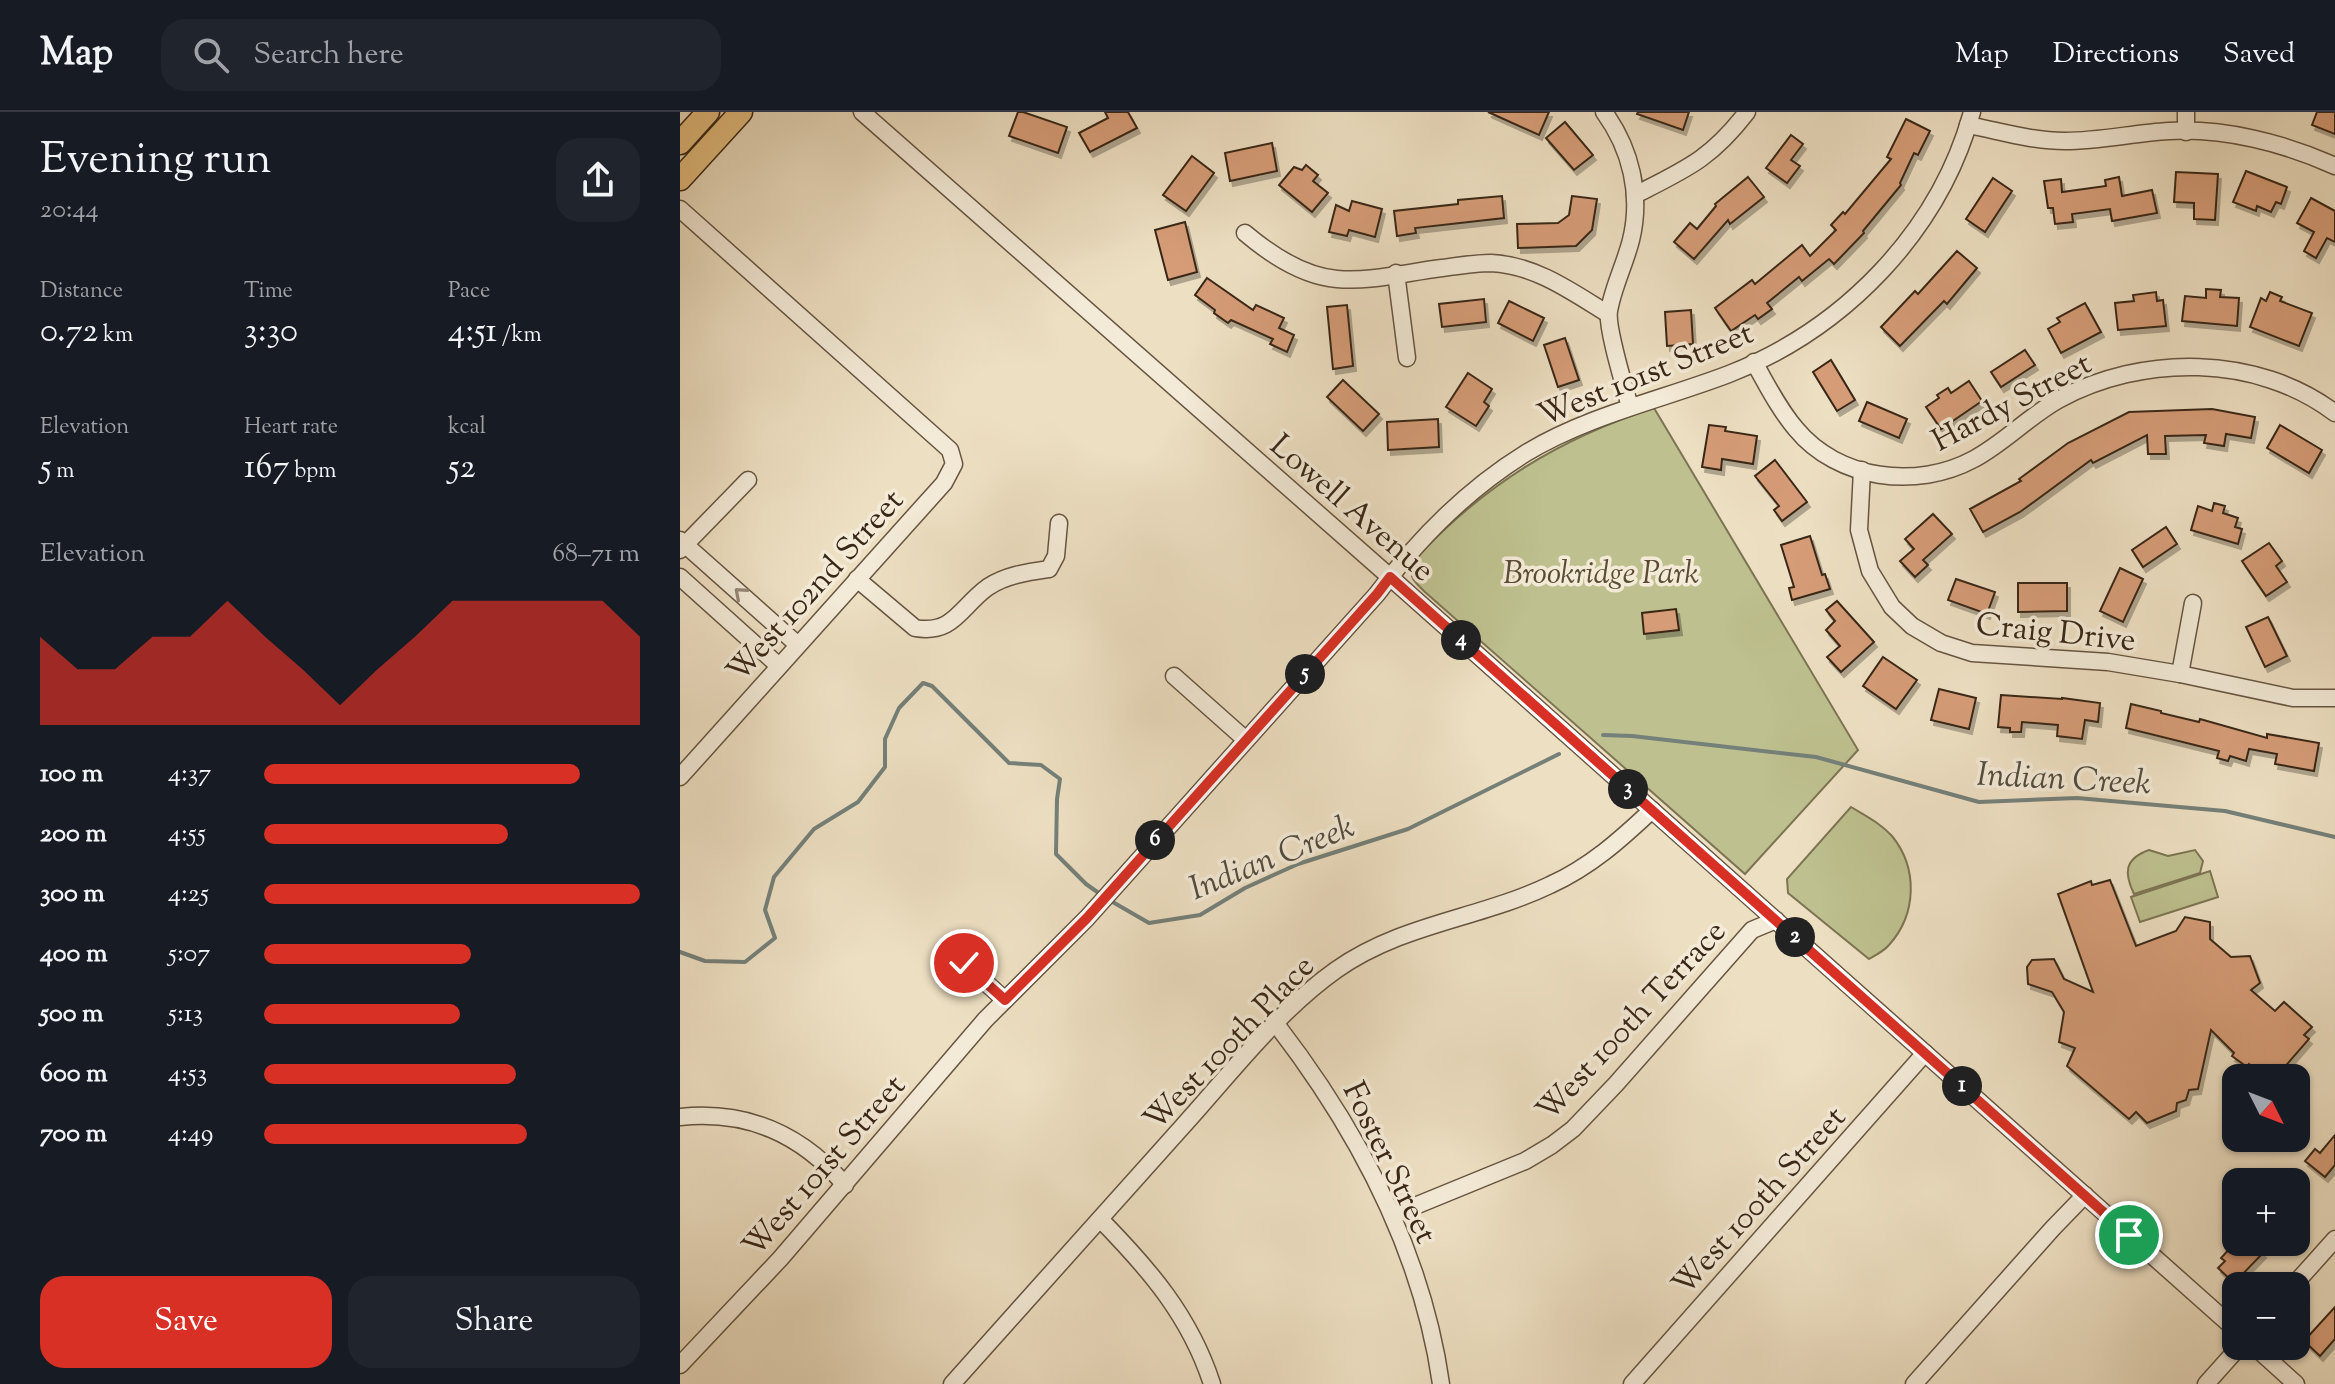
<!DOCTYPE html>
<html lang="en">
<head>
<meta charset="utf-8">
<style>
  body { margin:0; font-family:"Sorts Mill Goudy",serif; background:#20242c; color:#f1f3f6; height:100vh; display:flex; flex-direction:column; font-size:30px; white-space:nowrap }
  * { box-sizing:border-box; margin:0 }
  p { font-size:26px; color:#9ea1a6 }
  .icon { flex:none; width:44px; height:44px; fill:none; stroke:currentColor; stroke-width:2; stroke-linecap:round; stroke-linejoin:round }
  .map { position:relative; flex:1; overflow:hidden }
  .sheet { display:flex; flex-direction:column; background:#171b24; width:680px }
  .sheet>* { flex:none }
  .needle { width:52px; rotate:132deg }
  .controls { position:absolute; left:1542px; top:952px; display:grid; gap:16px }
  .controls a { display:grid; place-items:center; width:88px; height:88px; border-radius:16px; background:#171b24; box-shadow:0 2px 6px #0004; font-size:40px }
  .pin { position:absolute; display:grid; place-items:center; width:68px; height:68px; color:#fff; margin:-34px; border:4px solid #fff; border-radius:50%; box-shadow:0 2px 8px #0007 }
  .km { position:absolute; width:40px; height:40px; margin:-20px; border-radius:50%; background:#222; color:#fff; font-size:22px; line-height:40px; text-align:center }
  .round { display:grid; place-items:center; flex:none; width:84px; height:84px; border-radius:24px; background:#20242c }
  .summary { display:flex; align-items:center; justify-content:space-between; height:136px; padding:0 40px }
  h1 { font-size:44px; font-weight:600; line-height:60px }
  .figures { display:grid; grid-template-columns:repeat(3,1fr); gap:12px; height:136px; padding:8px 40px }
  .figures div { display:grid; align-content:center }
  .figures b { font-size:34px; font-weight:600 }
  .figures small { font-size:22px; font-weight:400 }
  .figures p { font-size:22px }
  .chart { height:224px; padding:16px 40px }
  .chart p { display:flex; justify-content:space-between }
  .chart svg { width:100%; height:144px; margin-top:8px; fill:#d93025; opacity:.7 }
  .cta { display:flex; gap:16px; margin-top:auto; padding:16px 40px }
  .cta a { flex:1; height:92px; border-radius:24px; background:#d93025; color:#fff; font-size:32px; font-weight:600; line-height:92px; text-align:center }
  .cta a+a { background:#20242c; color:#f1f3f6 }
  ul { padding:0 40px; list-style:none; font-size:26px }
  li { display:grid; grid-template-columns:128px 96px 1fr; align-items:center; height:60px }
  li i { height:20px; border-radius:10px; background:#d93025 }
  header { display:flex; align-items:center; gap:48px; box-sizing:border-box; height:112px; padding:0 40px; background:#171b24; border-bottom:2px solid #363941 }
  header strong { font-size:38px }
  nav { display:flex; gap:44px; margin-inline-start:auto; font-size:28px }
  .search { width:560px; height:72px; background:#20242c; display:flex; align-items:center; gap:20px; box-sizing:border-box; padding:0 28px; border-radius:24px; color:#9ea1a6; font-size:30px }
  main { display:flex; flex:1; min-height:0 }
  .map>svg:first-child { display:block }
  .green { fill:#bec08f; stroke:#7c7452; stroke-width:2 }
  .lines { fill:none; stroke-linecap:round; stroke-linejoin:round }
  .stream { stroke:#748079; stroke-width:4 }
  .building { fill:#d59c77; stroke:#392716; stroke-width:2; filter:url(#shadow) }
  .minor-casing { stroke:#665541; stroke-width:19 }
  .major-casing { stroke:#392716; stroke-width:25 }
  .minor { stroke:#f3ead7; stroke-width:16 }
  .major { stroke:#e6c081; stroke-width:22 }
  .oneway { stroke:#968876 }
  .route-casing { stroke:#fff; stroke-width:16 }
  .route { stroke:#d93025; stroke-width:10 }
  .labels { text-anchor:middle; stroke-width:7; stroke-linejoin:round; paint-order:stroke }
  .street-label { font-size:32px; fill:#392716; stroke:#f3ead7 }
  .park-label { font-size:32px; font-style:italic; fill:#5a4d34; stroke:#f3ead7 }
  .water-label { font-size:34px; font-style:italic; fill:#524c3f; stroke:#f3ead7 }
</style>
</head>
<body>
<header>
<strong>Map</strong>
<div class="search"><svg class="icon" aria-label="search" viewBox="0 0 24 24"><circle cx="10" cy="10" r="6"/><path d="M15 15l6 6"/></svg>Search here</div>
<nav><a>Map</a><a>Directions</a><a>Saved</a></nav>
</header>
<main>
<section class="sheet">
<div class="summary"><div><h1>Evening run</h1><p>20:44</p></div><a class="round"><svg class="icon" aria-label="share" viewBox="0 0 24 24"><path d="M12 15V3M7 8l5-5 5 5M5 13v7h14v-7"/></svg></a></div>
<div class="figures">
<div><p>Distance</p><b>0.72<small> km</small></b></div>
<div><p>Time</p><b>3:30</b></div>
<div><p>Pace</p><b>4:51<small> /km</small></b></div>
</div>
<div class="figures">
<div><p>Elevation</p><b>5<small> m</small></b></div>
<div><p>Heart rate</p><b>167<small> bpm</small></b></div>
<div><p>kcal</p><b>52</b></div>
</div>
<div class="chart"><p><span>Elevation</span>68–71 m</p>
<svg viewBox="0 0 160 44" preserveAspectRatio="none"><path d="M0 44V17L10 27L20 27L30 17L40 17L50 6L60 17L70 27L80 38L90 27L100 17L110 6L120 6L130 6L140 6L150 6L160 17V44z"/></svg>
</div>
<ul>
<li><b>100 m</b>4:37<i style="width:84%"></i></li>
<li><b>200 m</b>4:55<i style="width:65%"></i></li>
<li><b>300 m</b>4:25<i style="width:100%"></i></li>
<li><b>400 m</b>5:07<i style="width:55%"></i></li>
<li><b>500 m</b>5:13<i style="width:52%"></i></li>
<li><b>600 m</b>4:53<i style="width:67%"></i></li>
<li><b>700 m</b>4:49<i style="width:70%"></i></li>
</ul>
<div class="cta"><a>Save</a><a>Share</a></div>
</section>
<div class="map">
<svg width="1655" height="1272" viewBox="0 0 1655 1272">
  <defs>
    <filter id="shadow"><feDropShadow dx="3" dy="5" stdDeviation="0" flood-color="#0004"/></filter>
  </defs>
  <rect width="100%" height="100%" fill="#eddfc2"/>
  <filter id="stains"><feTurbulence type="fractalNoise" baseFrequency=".0025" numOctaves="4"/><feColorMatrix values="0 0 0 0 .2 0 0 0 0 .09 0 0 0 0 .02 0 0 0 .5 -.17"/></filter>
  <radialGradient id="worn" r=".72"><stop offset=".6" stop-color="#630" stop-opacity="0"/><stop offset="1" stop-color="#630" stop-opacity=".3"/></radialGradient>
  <g class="green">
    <path d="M974 296 1178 638 1065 762 745 480C733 468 728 466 734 448 803 374 878 327 974 296Z"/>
    <path d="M1171 695C1186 704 1200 711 1212 724 1238 756 1237 802 1209 833 1204 839 1196 843 1189 847L1108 781 1107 767Z"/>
    <path d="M1469 738 1488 744 1515 738 1523 749 1520 761 1454 782C1444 761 1444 747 1469 738Z"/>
    <path d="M1530 759 1538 785 1460 810 1451 785Z"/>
  </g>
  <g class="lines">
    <g class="stream">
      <path d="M923 623 952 624 1136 645 1299 690 1397 686 1545 699 1655 725"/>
      <path d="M431 789 469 811 520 803 565 776 618 752 728 717 879 642"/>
      <path d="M0 840 25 849 65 850 95 826 85 798 94 765 134 717 178 690 205 655V627L219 596 243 571 252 574 329 651 361 653 380 667 377 687 376 742 406 772 423 784"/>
    </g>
  </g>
  <g class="building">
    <path d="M338 0H343L387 15 378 41 329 24Z"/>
    <path d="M425 0H448L457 16 410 40 399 21 428 6Z"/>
    <path d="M808 0H869L859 23Z"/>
    <path d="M958 0H1009L1003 18 957 2Z"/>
    <path d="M1637 0H1655V22L1632 13Z"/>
    <path d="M1226 7 1250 19 1238 43 1234 41 1220 71 1221 73 1183 119 1184 121 1154 152 1149 147 1122 169 1119 165 1087 191 1092 197 1078 207 1075 203 1051 219 1035 196 1072 168 1075 172 1122 133 1130 144 1156 118 1151 113 1163 100 1165 102 1211 47 1207 45Z"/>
    <path d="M885 10 913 43 894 58 866 26Z"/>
    <path d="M1111 23 1123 32 1111 48 1120 54 1107 71 1086 56Z"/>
    <path d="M592 31 597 59 550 69 545 41Z"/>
    <path d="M512 44 534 61 506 99 483 83Z"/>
    <path d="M626 53 638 63 633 69 648 81 632 100 599 73 614 55 622 58Z"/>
    <path d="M1566 59 1607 75 1601 92 1596 90 1591 100 1577 94 1576 99 1553 90Z"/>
    <path d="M1496 60 1538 62 1535 108 1514 107V91L1494 90Z"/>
    <path d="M1068 65 1084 85 1050 112 1048 108 1014 147 994 130 1010 111 1017 117 1036 94 1035 92Z"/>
    <path d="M1439 65 1442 84 1472 78 1477 101 1432 109 1430 97 1392 102 1393 110 1375 112 1373 96H1368L1364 69 1381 67 1382 80 1426 74 1425 68Z"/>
    <path d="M1313 66 1332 79 1305 120 1286 107Z"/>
    <path d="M822 84 824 106 735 116 736 121 717 124 714 99 778 92V88Z"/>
    <path d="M892 84 917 87 912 118 896 134 838 136 837 112 878 111 889 103Z"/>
    <path d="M1631 86 1655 99V130L1647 126 1636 146 1624 139 1634 120 1617 111Z"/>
    <path d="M672 89 702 97 695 125 669 118 667 124 649 120 656 93 669 99Z"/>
    <path d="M505 110 517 160 488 168 475 118Z"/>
    <path d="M1277 139 1297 156 1267 192 1264 189 1220 234 1201 215 1235 179 1238 182Z"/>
    <path d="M527 166 573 198 576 193 604 206 599 216 614 223 607 240 590 232 593 227 551 208 548 211 534 201 535 198 515 183Z"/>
    <path d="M1526 177 1541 178 1540 185 1559 186 1557 214 1502 209 1505 184 1526 186Z"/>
    <path d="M1476 180 1477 189 1483 188 1486 214 1438 218 1435 191 1454 189 1453 183Z"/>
    <path d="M1590 180 1602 185 1600 189 1632 201 1619 234 1570 215 1581 186 1586 189Z"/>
    <path d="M804 187 806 210 762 215 759 192Z"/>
    <path d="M829 189 864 206 853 229 818 211Z"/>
    <path d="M1405 191 1421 220 1381 241 1368 217 1380 210 1377 206Z"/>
    <path d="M667 193 673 254 653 257 647 195Z"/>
    <path d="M1011 198 1013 232 987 234 985 200Z"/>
    <path d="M885 226 899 268 878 275 864 233Z"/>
    <path d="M1345 238 1355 253 1321 275 1311 260Z"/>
    <path d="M1151 248 1175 288 1157 299 1133 260Z"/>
    <path d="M788 261 812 277 804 290 809 294 796 314 766 295Z"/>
    <path d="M663 268 699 302 683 319 647 285Z"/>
    <path d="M1289 269 1302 289 1261 317 1246 295 1259 286 1257 283 1268 276 1271 281Z"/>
    <path d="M1187 290 1227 307 1219 326 1179 309Z"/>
    <path d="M1532 297 1575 305 1571 326 1546 322 1544 334 1524 331 1526 323 1485 324 1486 342H1468L1467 323 1413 351 1411 348 1340 400 1303 420 1290 397 1341 369 1339 367 1388 331 1449 300Z"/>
    <path d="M758 307 759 335 708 338 707 310Z"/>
    <path d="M1029 313 1046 315 1045 319 1077 324 1073 352 1042 347 1041 358 1022 355Z"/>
    <path d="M1600 313 1642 338 1629 361 1587 336Z"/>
    <path d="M1095 348 1127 390 1102 409 1094 398 1099 394 1075 364Z"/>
    <path d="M1534 391 1545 394 1543 401 1558 406 1555 415 1562 417 1558 432 1511 418 1518 394 1532 399Z"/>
    <path d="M1253 402 1272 422 1243 448 1248 453 1235 465 1220 449 1234 437 1225 427Z"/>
    <path d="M1486 415 1497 432 1463 455 1452 438Z"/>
    <path d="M1130 424 1142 463 1145 462 1150 477 1112 488 1109 476 1114 475 1101 433Z"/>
    <path d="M1589 431 1602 449 1596 454 1607 470 1586 484 1562 449Z"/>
    <path d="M1440 456 1463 467 1443 510 1420 499Z"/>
    <path d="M1276 467 1315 480 1307 502 1268 488Z"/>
    <path d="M1338 471H1387V499L1338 500Z"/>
    <path d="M1157 489 1194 530 1161 560 1147 545 1160 534 1146 518 1155 509 1146 498Z"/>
    <path d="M996 497 999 518 964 522 962 501Z"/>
    <path d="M1588 505 1607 544 1585 555 1566 515Z"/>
    <path d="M1203 545 1237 568 1216 597 1183 574Z"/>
    <path d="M1259 577 1296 586 1289 617 1251 608Z"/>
    <path d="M1321 583 1382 587V586L1420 591 1418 610 1405 608 1402 627 1377 624 1378 613 1342 610 1341 620H1330V616L1318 615Z"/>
    <path d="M1451 592 1481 599V601L1519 610 1520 607 1587 626V622L1639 631 1634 659 1595 652 1597 642 1569 637 1566 649 1550 644 1548 649 1537 646 1539 639 1446 616Z"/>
    <path d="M1430 768 1456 834 1496 819 1505 805 1530 810V827L1551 845 1570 844 1580 871 1571 878 1595 899 1604 890 1632 915 1624 923 1629 927 1595 966H1586L1569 952 1567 955 1552 944 1554 941 1531 918 1518 977 1509 978 1506 988 1497 991 1496 999 1467 1011 1456 1000 1449 1007 1387 954 1395 936 1379 930 1384 900 1372 880 1348 872 1347 855 1352 848 1374 847 1384 867 1413 880 1378 782 1411 769 1412 773Z"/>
    <path d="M1655 1023V1053L1645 1065 1625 1049 1635 1037 1640 1041Z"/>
    <path d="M1565 1130H1572L1583 1141 1554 1171 1538 1156 1545 1149 1541 1146 1551 1135 1556 1140Z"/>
    <path d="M1655 1195V1227L1640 1244 1624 1229Z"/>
  </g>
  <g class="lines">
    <g class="minor-casing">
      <g id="minor">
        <path d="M182 0 710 465 1556 1218"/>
        <path d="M924 0C951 37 962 83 951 128 945 152 933 175 929 199 926 215 945 276 950 295"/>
        <path d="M1288 13C1320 19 1352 29 1385 29 1420 29 1454 21 1489 19 1545 16 1604 31 1655 54"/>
        <path d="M1506 20V0"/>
        <path d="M955 83C1006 57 1031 47 1067 0"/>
        <path d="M0 97 270 338 274 352 264 371 0 665"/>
        <path d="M565 121C591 143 623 164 657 167 691 170 728 160 762 156 777 154 795 151 811 151 855 153 891 179 928 202"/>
        <path d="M716 161 727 246"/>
        <path d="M1074 250C1087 273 1099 297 1116 317 1158 368 1237 378 1294 347 1324 331 1348 305 1378 288 1462 242 1577 242 1655 301"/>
        <path d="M1182 358 1179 418 1190 459 1212 495 1232 514 1261 531 1292 541 1428 550 1500 562 1613 586H1655"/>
        <path d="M0 428 118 533"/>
        <path d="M0 438 68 368"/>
        <path d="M0 465 99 554"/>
        <path d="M177 467 235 516C274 523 281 494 308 475 326 463 348 460 369 457L376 444 379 411"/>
        <path d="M1500 562 1513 491"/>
        <path d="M494 564 566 628"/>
        <path d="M284 851 325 888"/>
        <path d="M596 912C677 1017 742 1138 761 1272"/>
        <path d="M0 1005C68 998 121 1022 165 1073"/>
        <path d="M713 1103 845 1049 872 1033 893 1017 936 972 1072 818 1096 808"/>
        <path d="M420 1107C469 1157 510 1204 532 1272"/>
        <path d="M1613 1174 1655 1127"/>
        <path d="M1574 1234 1616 1272"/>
        <path d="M0 1253 100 1147 305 908 407 806 697 482C739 426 786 378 846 341 909 303 981 288 1049 262 1164 217 1259 120 1292 0"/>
        <path d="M272 1272C349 1186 426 1100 503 1014 551 961 597 900 656 858 723 811 799 807 870 773 910 755 940 728 972 698"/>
        <path d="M952 1272 1245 941"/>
        <path d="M1234 1272 1373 1116 1405 1083"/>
        <path d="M1526 1272 1560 1234"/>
      </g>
    </g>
    <g class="major-casing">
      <g id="major">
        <path d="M0 31 28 0"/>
        <path d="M0 67 61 0"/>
      </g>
    </g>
    <use href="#minor" class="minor"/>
    <use href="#major" class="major"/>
  </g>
  <defs><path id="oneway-chevron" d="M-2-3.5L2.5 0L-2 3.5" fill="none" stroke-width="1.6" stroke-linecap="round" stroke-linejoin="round" transform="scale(2)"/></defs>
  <use class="oneway" href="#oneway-chevron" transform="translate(60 481) rotate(-139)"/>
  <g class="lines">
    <g class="route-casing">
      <path id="route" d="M284 851 325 888 407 806 697 482 710 465 1449 1123"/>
    </g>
    <use href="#route" class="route"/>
  </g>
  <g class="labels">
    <g class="street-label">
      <text transform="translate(965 261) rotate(-22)" y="11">West 101st Street</text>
      <text transform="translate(1331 289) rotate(-28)" y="11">Hardy Street</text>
      <text transform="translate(673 395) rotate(41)" y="11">Lowell Avenue</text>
      <text transform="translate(134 473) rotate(-48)" y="11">West 102nd Street</text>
      <text transform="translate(1376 519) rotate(6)" y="11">Craig Drive</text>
      <text transform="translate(950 908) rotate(-47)" y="11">West 100th Terrace</text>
      <text transform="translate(548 930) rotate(-46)" y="11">West 100th Place</text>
      <text transform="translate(711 1050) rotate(64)" y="11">Foster Street</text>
      <text transform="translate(143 1053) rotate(-49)" y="11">West 101st Street</text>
      <text transform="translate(1078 1088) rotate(-48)" y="11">West 100th Street</text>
    </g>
    <g class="park-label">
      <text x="921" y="471">Brookridge Park</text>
    </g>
    <g class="water-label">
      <text transform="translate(1384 665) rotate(3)" y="12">Indian Creek</text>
      <text transform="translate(591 744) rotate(-22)" y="12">Indian Creek</text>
    </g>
  </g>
  <rect width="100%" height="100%" filter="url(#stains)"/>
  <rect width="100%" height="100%" fill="url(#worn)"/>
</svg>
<div class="controls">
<a><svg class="needle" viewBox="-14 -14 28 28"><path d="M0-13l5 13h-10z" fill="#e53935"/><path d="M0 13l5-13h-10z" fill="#9ea1a6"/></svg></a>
<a>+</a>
<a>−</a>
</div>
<div class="pin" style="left:1449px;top:1123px;background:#1e9e55"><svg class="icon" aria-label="arrive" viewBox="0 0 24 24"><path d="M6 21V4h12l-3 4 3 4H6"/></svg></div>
<div class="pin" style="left:284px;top:851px;background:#d93025"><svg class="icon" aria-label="check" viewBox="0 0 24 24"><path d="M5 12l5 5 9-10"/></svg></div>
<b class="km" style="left:1282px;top:974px">1</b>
<b class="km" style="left:1115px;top:825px">2</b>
<b class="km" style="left:948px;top:677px">3</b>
<b class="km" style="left:781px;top:528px">4</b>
<b class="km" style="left:625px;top:562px">5</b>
<b class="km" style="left:475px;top:728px">6</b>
</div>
</main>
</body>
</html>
